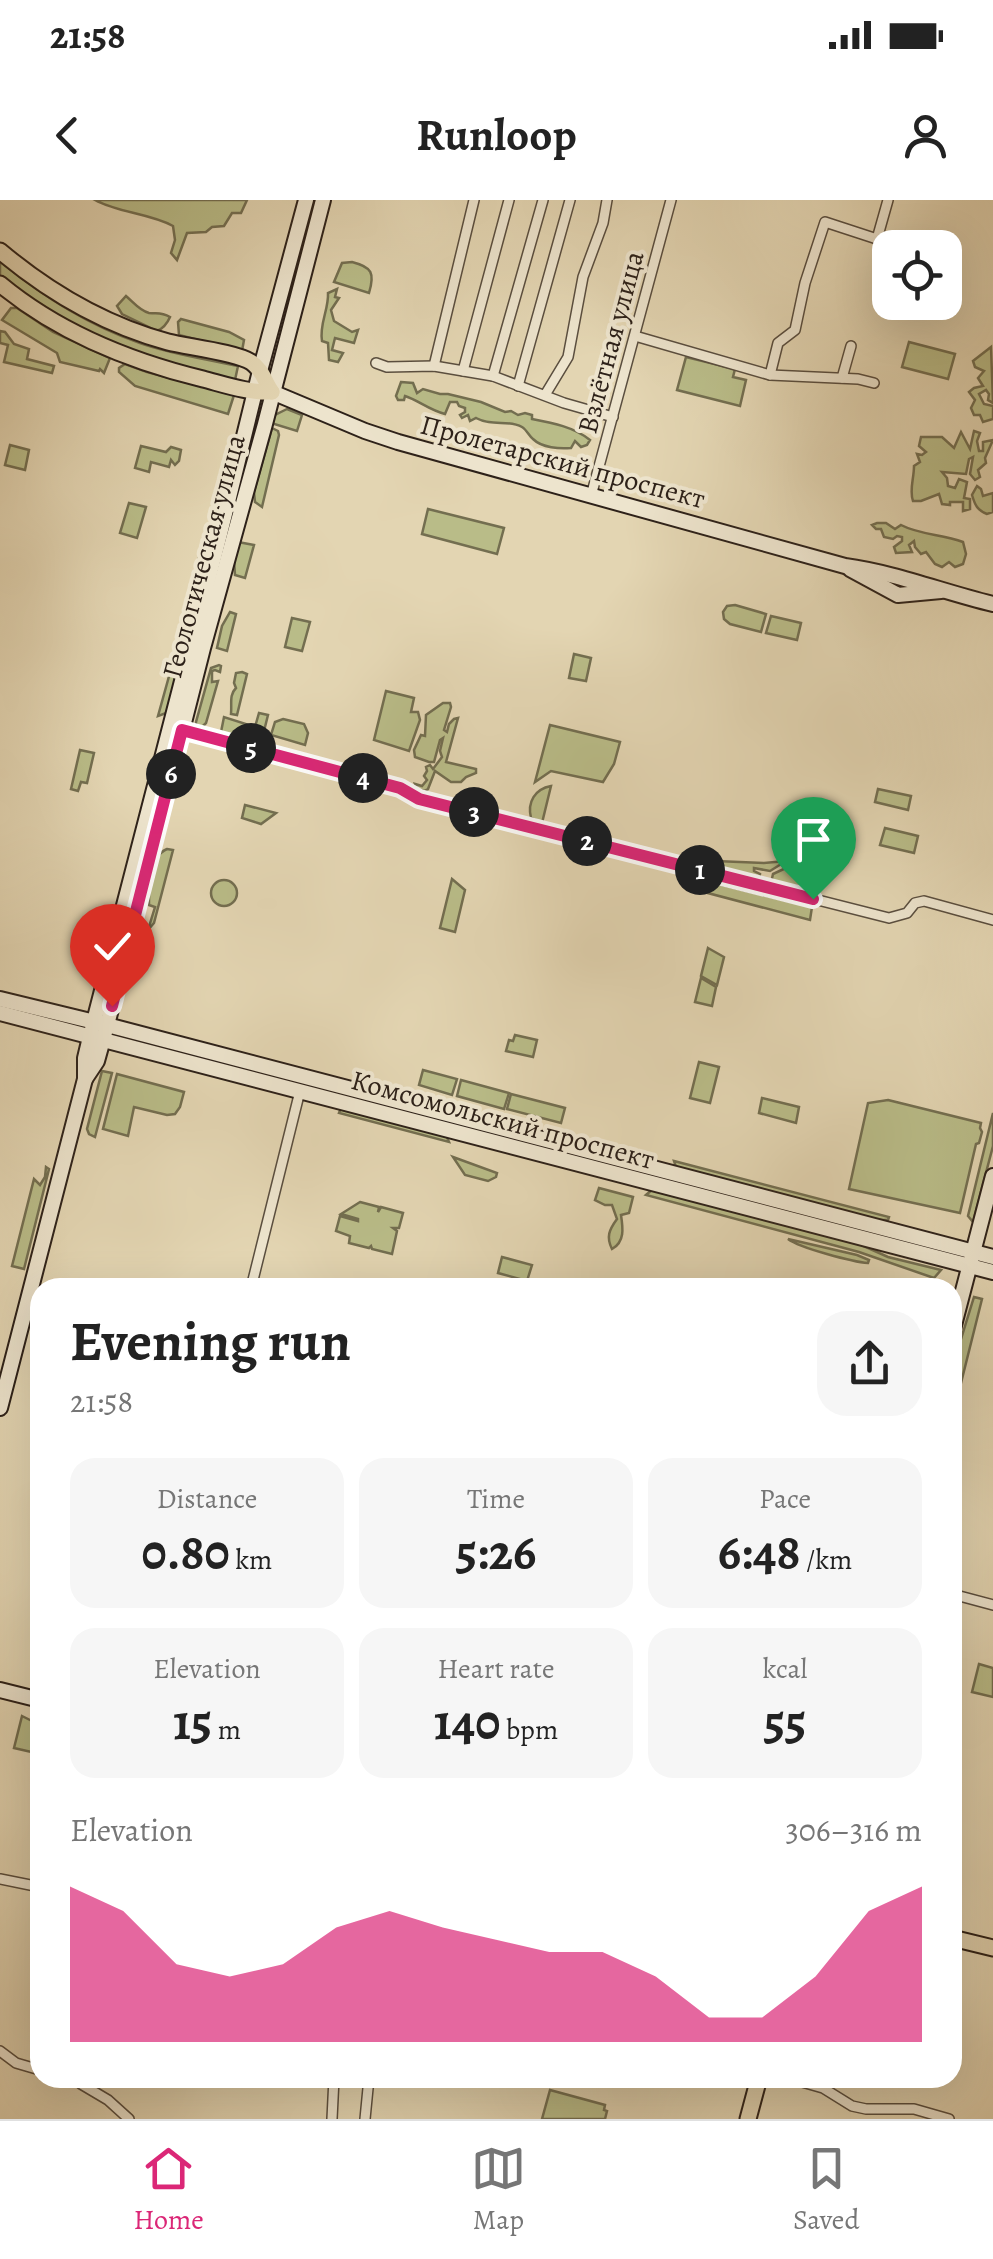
<!DOCTYPE html>
<html lang="en">
<head>
<meta charset="utf-8">
<style>
  body { margin:0; font-family:Alegreya,serif; background:#f6f6f6; color:#222; height:100vh; display:flex; flex-direction:column; font-size:38px; white-space:nowrap }
  * { box-sizing:border-box; margin:0 }
  p { font-size:32px; color:#767676 }
  .icon { flex:none; width:55px; height:55px; fill:none; stroke:currentColor; stroke-width:2; stroke-linecap:round; stroke-linejoin:round }
  .map { position:relative; flex:1; overflow:hidden }
  .panel { position:absolute; left:30px; top:1078px; width:932px; height:810px; display:flex; flex-direction:column; background:#fff; border-radius:30px; box-shadow:0 10px 40px #0002 }
  .panel>* { flex:none }
  .controls { position:absolute; left:872px; top:30px; display:grid; gap:20px }
  .controls a { display:grid; place-items:center; width:90px; height:90px; border-radius:20px; background:#fff; box-shadow:0 10px 40px #0002; font-size:50px }
  .pin { position:absolute; display:grid; place-items:center; width:85px; height:85px; color:#fff; margin:-102px -42px; border-radius:50% 50% 50% 0; rotate:-45deg; box-shadow:0 0 10px #0007 }
  .pin .icon { rotate:45deg }
  .km { position:absolute; width:50px; height:50px; margin:-25px; border-radius:50%; background:#222; color:#fff; font-size:28px; line-height:50px; text-align:center }
  .round { display:grid; place-items:center; flex:none; width:105px; height:105px; border-radius:30px; background:#f6f6f6 }
  .summary { display:flex; align-items:center; justify-content:space-between; height:170px; padding:0 40px }
  h1 { font-size:55px; font-weight:700; line-height:75px }
  .metrics { display:grid; grid-template-columns:repeat(3,1fr); gap:15px; height:170px; padding:10px 40px }
  .metrics div { display:grid; align-content:center; border-radius:25px; background:#f6f6f6; text-align:center }
  .metrics b { font-size:50px; font-weight:700 }
  .metrics small { font-size:28px; font-weight:400 }
  .metrics p { font-size:28px }
  .chart { height:280px; padding:20px 40px }
  .chart p { display:flex; justify-content:space-between }
  .chart svg { width:100%; height:180px; margin-top:10px; fill:#db2777; opacity:.7 }
  .status { display:flex; justify-content:space-between; align-items:center; height:70px; padding:0 50px; background:#fff; direction:ltr }
  .status svg { height:28px; fill:currentColor }
  header { display:flex; justify-content:space-between; align-items:center; height:130px; padding:0 40px; background:#fff; font-size:45px; font-weight:700 }
  .dock { display:flex; justify-content:space-around; align-items:center; height:140px; border-top:2px solid #e0e0e0; background:#fff; font-size:28px; color:#767676 }
  .dock a { display:grid; justify-items:center; gap:5px }
  .dock .current { color:#db2777 }
  .map>svg:first-child { display:block }
  .green { fill:#b9bc88; stroke:#736e50; stroke-width:2.5 }
  .lines { fill:none; stroke-linecap:round; stroke-linejoin:round }
  .street-casing { stroke:#5a4e3f; stroke-width:12 }
  .secondary-casing { stroke:#2d2119; stroke-width:18 }
  .primary-casing { stroke:#2d2119; stroke-width:19 }
  .street { stroke:#ede4cd; stroke-width:9 }
  .secondary { stroke:#ede4cd; stroke-width:14 }
  .primary { stroke:#e3d5b2; stroke-width:15 }
  .route-casing { stroke:#fff; stroke-width:20 }
  .route { stroke:#db2777; stroke-width:12 }
  .labels { text-anchor:middle; stroke-width:8; stroke-linejoin:round; paint-order:stroke }
  .street-label { font-size:28px; fill:#2d2119; stroke:#ede4cd }
</style>
</head>
<body>
<div class="status"><b>21:58</b><svg viewBox="0 0 49 12"><path d="M0 12V9h3v3zM5 12V6h3v6zM10 12V3h3v9zM15 12V0h3v12zM26 1h20v11H26zM47 4h2v5h-2z"/></svg></div>
<header><svg class="icon" aria-label="back" viewBox="0 0 24 24"><path d="M15 5l-7 7 7 7"/></svg>Runloop<svg class="icon" aria-label="person" viewBox="0 0 24 24"><circle cx="12" cy="8" r="4"/><path d="M4 21q1-7 8-7t8 7"/></svg></header>
<div class="map">
<svg width="993" height="1919" viewBox="0 0 993 1919">
  <rect width="100%" height="100%" fill="#e3d5b2"/>
  <filter id="stains"><feTurbulence type="fractalNoise" baseFrequency=".002" numOctaves="4"/><feColorMatrix values="0 0 0 0 .2 0 0 0 0 .09 0 0 0 0 .02 0 0 0 .5 -.17"/></filter>
  <radialGradient id="worn" r=".72"><stop offset=".6" stop-color="#630" stop-opacity="0"/><stop offset="1" stop-color="#630" stop-opacity=".3"/></radialGradient>
  <g class="green">
    <path d="M95 0H247L241 13H232L224 26 212 27 206 32 187 33 177 60 171 53 175 40 173 26C149 13 118 13 95 0Z"/>
    <path d="M0 61C42 96 89 125 140 143 171 154 206 159 238 166L235 180C189 169 144 157 100 139 64 123 32 99 0 77Z"/>
    <path d="M352 62C372 67 375 73 369 93L334 82 342 63Z"/>
    <path d="M337 89 335 97 339 98 331 110 334 121 352 132 358 130 354 143 335 138 332 150 343 153 338 162 329 160 328 143 322 141C319 124 329 109 328 93Z"/>
    <path d="M126 96C133 102 140 111 149 113 158 114 161 112 170 117 167 124 164 128 157 131L122 114 117 106Z"/>
    <path d="M11 108H17L53 132 110 158 104 173 100 169 99 171 60 162 57 153 2 120Z"/>
    <path d="M181 119 229 132 244 140 242 151 179 135 178 122Z"/>
    <path d="M0 131 5 132 14 144 29 149 27 159 54 166 52 173 4 162 8 145 0 143Z"/>
    <path d="M909 142 955 154 948 179 902 167Z"/>
    <path d="M991 147 993 203 988 200 989 194 986 190 979 194 984 204 993 206V219L983 222 980 215H974L971 208 975 200 969 192 974 188 983 186 978 178 984 171 975 167 973 161Z"/>
    <path d="M686 157 735 169 733 177 746 180 740 206 677 190Z"/>
    <path d="M125 164 147 172 234 195 228 214 135 186 119 172V168Z"/>
    <path d="M401 182 413 183 417 193 423 189 440 194H448L481 202 505 212 511 211 518 215 525 213 532 215V219C553 223 574 227 590 240L587 245 581 247 575 241 571 248C560 249 542 248 533 239 529 236 527 230 522 227 508 219 493 227 476 218L470 221 468 215 462 218 460 215 465 212V208L459 206 457 202H450L445 214C429 210 418 200 405 196L404 200H398L396 196Z"/>
    <path d="M287 209 302 215 297 231 271 223 275 215Z"/>
    <path d="M272 228 278 231 279 235 262 307 255 302 254 292Z"/>
    <path d="M974 231 980 233 977 241 979 251H983V242L993 240 985 258 986 263 978 270 980 277 975 280 970 274 973 257 969 259 966 274 942 272 947 278 948 286 955 288 959 279 967 282 964 298 970 299V309L963 311V302H950V305L942 304 939 294 921 301H913C909 290 914 279 914 266L920 262 917 254 922 255 926 252 919 246 921 237H942L954 248 961 232 970 249Z"/>
    <path d="M10 245 29 250 25 270 5 265Z"/>
    <path d="M141 246 166 252 171 247 181 250 179 261 175 265 171 260 169 267 151 262 149 272 135 268Z"/>
    <path d="M977 286 981 289 983 296 993 293V312L987 314C977 310 975 305 972 295Z"/>
    <path d="M129 303 146 307 137 338 120 333Z"/>
    <path d="M428 309 504 328 497 354 422 334Z"/>
    <path d="M877 323H886L895 329 901 325C920 335 942 334 963 342L966 354 963 364 955 367 949 362 942 367 935 364 926 352 921 354 915 347 914 341 909 345 912 352 896 353 894 347 902 341V337L897 336 893 339 884 337 881 329H876L872 325Z"/>
    <path d="M208 337 212 338 194 411 188 406V401L202 345Z"/>
    <path d="M238 342 254 345 245 378 235 375 234 360Z"/>
    <path d="M735 405 766 414 761 432 730 424 724 419 723 412 727 406Z"/>
    <path d="M230 412 236 414 227 451 217 448 222 426Z"/>
    <path d="M186 415 193 420 169 512 158 516Z"/>
    <path d="M771 416 801 423 797 440 766 433Z"/>
    <path d="M292 418 310 422 302 451 285 447Z"/>
    <path d="M574 454 591 458 586 481 569 478Z"/>
    <path d="M219 465 221 466 220 472 215 470 212 471V482L218 481 206 523 201 528 196 526V522L211 468Z"/>
    <path d="M242 472 247 474 237 515 231 514C232 503 229 495 236 488L234 483 236 473Z"/>
    <path d="M386 491 414 498 411 512H418L420 520 409 551 374 540Z"/>
    <path d="M443 503H450L451 507 444 530 447 532 449 524 454 519 458 518 446 562 476 569V573L466 577 461 582H451L435 571 428 589 424 591 417 589 415 584 422 586 427 580 424 576 427 571 426 567 430 565 433 569 442 557 440 551 443 538 440 540 434 562H429L415 557 414 550 421 535 425 536 426 515Z"/>
    <path d="M259 513 268 515 260 547 224 537 221 532 224 517 255 527Z"/>
    <path d="M283 519 304 524 308 533 305 545 271 535 275 522Z"/>
    <path d="M550 525 620 542 614 564 603 582 551 571 535 582Z"/>
    <path d="M80 550 94 553 87 583 81 582 78 591 71 589Z"/>
    <path d="M551 586 542 623 531 618C527 602 535 589 551 586Z"/>
    <path d="M878 589 911 596 908 610 875 602Z"/>
    <path d="M245 605 276 613 261 624 242 618Z"/>
    <path d="M885 628 918 636 914 653 880 645Z"/>
    <path d="M167 649 173 650 154 723 148 730 155 707 149 705C149 686 148 657 167 649Z"/>
    <path d="M796 659 805 682 804 686 797 689 771 683 773 674 786 668 789 661Z"/>
    <path d="M691 660 764 663 786 661 770 671 754 668V671L760 674 759 680 690 663Z"/>
    <path d="M688 671 707 673 710 682 812 707 810 720 704 692 706 685 688 680Z"/>
    <path d="M452 679 465 690 455 732 440 728Z"/>
    <circle cx="224" cy="693" r="13"/>
    <path d="M708 748 724 757 717 785 701 776Z"/>
    <path d="M701 778 716 787 712 806 695 802Z"/>
    <path d="M515 835 537 840 533 857 506 851 509 840 513 841Z"/>
    <path d="M699 862 719 867 710 903 690 898Z"/>
    <path d="M423 870 457 879 452 895 419 885Z"/>
    <path d="M102 871 112 873 95 937 89 934 87 929Z"/>
    <path d="M117 874 184 892 180 907 175 914 167 915 134 907 128 936 103 929Z"/>
    <path d="M461 880 509 893 504 909 457 896Z"/>
    <path d="M511 894 565 908 561 923 507 909Z"/>
    <path d="M762 898 799 907 796 923 759 913Z"/>
    <path d="M888 900 981 923 980 928 982 932 979 943 976 944 960 1013 849 989 868 903Z"/>
    <path d="M341 908 446 935 449 942 339 913Z"/>
    <path d="M993 913V946L973 1022 968 1016Z"/>
    <path d="M453 957 497 973 496 977 488 981 465 975Z"/>
    <path d="M674 961 889 1017 888 1020H874L676 967Z"/>
    <path d="M46 967 49 969 24 1069 12 1066 34 979 40 985 45 977Z"/>
    <path d="M599 988 633 997 629 1013 621 1015C623 1028 625 1042 612 1049 606 1037 609 1030 617 1019L612 1005H605L595 1000Z"/>
    <path d="M653 989 857 1043 888 1057 941 1070 934 1078 859 1052 646 995Z"/>
    <path d="M360 1002 379 1007 378 1012 381 1007 403 1013 399 1028H393L397 1031 392 1054 372 1049 371 1046 369 1048 349 1043 350 1036 336 1031 340 1016 358 1021V1019L341 1014Z"/>
    <path d="M788 1039 857 1055 869 1060 868 1063C853 1062 800 1048 788 1039Z"/>
    <path d="M502 1057 532 1065 527 1081 498 1073Z"/>
    <path d="M974 1097 982 1099 953 1215V1165Z"/>
    <path d="M979 1464 993 1468V1497L972 1492Z"/>
    <path d="M22 1516 32 1521 40 1518V1554L14 1548Z"/>
    <path d="M550 1890 605 1905 604 1910 607 1911 605 1919H542Z"/>
  </g>
  <g class="lines">
    <g class="street-casing">
      <g id="street">
        <path d="M635 136 770 175 858 179 874 183"/>
        <path d="M376 163 387 167 434 166 493 176 564 203 613 217"/>
        <path d="M434 166 474 0"/>
        <path d="M463 171 509 0"/>
        <path d="M770 175 778 143 795 130 805 83 825 22 877 39 888 0"/>
        <path d="M493 176 543 0"/>
        <path d="M842 178 851 146"/>
        <path d="M518 186 570 0"/>
        <path d="M545 195 568 157 583 77 603 23 607 0"/>
        <path d="M591 296 671 0"/>
        <path d="M182 530 400 588 419 599 889 718 907 713 915 703 924 701 993 720"/>
        <path d="M251 1088 300 891"/>
        <path d="M952 1394 993 1405"/>
        <path d="M0 1679 40 1687"/>
        <path d="M0 1851 16 1863 40 1870"/>
        <path d="M75 1878 81 1884 108 1900 129 1919"/>
        <path d="M788 1878 823 1888 852 1906 866 1909H914L949 1919"/>
        <path d="M332 1919 334 1878"/>
        <path d="M365 1919 369 1878"/>
      </g>
    </g>
    <g class="secondary-casing">
      <g id="secondary">
        <path d="M272 192 365 231 398 242 845 366C896 373 943 392 993 404"/>
        <path d="M850 369 898 395 941 391"/>
        <path d="M0 799 107 825 993 1057"/>
        <path d="M0 813 993 1072"/>
        <path d="M85 879 97 861 107 825 203 448 265 224 323 0"/>
        <path d="M952 1133 993 976"/>
        <path d="M0 1208 85 879V858L90 837 220 334 260 171 306 0"/>
        <path d="M0 1490 40 1500"/>
      </g>
    </g>
    <g class="primary-casing">
      <g id="primary">
        <path d="M0 51C50 93 105 125 168 142 188 147 235 152 251 162 262 169 265 182 272 192"/>
        <path d="M0 84C59 133 129 161 203 179 226 185 249 193 272 192"/>
        <path d="M952 1738 993 1748"/>
        <path d="M748 1919 759 1878"/>
      </g>
    </g>
    <use href="#street" class="street"/>
    <use href="#secondary" class="secondary"/>
    <use href="#primary" class="primary"/>
  </g>
  <g class="lines">
    <g class="route-casing">
      <path id="route" d="M112 806 182 530 400 588 419 599 813 699"/>
    </g>
    <use href="#route" class="route"/>
  </g>
  <g class="labels">
    <g class="street-label">
      <text transform="translate(610 142) rotate(-75)" y="10">Взлётная улица</text>
      <text transform="translate(563 261) rotate(15)" y="10">Пролетарский проспект</text>
      <text transform="translate(203 356) rotate(-75)" y="10">Геологическая улица</text>
      <text transform="translate(503 919) rotate(15)" y="10">Комсомольский проспект</text>
    </g>
  </g>
  <rect width="100%" height="100%" filter="url(#stains)"/>
  <rect width="100%" height="100%" fill="url(#worn)"/>
</svg>
<div class="controls">
<a><svg class="icon" aria-label="locate" viewBox="0 0 24 24"><circle cx="12" cy="12" r="6"/><path d="M12 2v4M12 18v4M2 12h4M18 12h4"/></svg></a>
</div>
<div class="pin" style="left:813px;top:699px;background:#1e9e55"><svg class="icon" aria-label="arrive" viewBox="0 0 24 24"><path d="M6 21V4h12l-3 4 3 4H6"/></svg></div>
<div class="pin" style="left:112px;top:806px;background:#d93025"><svg class="icon" aria-label="check" viewBox="0 0 24 24"><path d="M5 12l5 5 9-10"/></svg></div>
<b class="km" style="left:700px;top:670px">1</b>
<b class="km" style="left:587px;top:641px">2</b>
<b class="km" style="left:474px;top:612px">3</b>
<b class="km" style="left:363px;top:578px">4</b>
<b class="km" style="left:251px;top:548px">5</b>
<b class="km" style="left:171px;top:574px">6</b>
<section class="panel">
<div class="summary"><div><h1>Evening run</h1><p>21:58</p></div><a class="round"><svg class="icon" aria-label="share" viewBox="0 0 24 24"><path d="M12 15V3M7 8l5-5 5 5M5 13v7h14v-7"/></svg></a></div>
<div class="metrics">
<div><p>Distance</p><b>0.80<small> km</small></b></div>
<div><p>Time</p><b>5:26</b></div>
<div><p>Pace</p><b>6:48<small> /km</small></b></div>
</div>
<div class="metrics">
<div><p>Elevation</p><b>15<small> m</small></b></div>
<div><p>Heart rate</p><b>140<small> bpm</small></b></div>
<div><p>kcal</p><b>55</b></div>
</div>
<div class="chart"><p><span>Elevation</span>306–316 m</p>
<svg viewBox="0 0 160 44" preserveAspectRatio="none"><path d="M0 44V6L10 12L20 25L30 28L40 25L50 16L60 12L70 16L80 19L90 22L100 22L110 28L120 38L130 38L140 28L150 12L160 6V44z"/></svg>
</div>
</section>
</div>
<nav class="dock">
<a class="current"><svg class="icon" aria-label="home" viewBox="0 0 24 24"><path d="M3 11l9-7 9 7M6 9v11h12V9"/></svg>Home</a>
<a><svg class="icon" aria-label="map" viewBox="0 0 24 24"><path d="M3 6l6-2 6 2 6-2v14l-6 2-6-2-6 2zM9 4v14M15 6v14"/></svg>Map</a>
<a><svg class="icon" aria-label="saved" viewBox="0 0 24 24"><path d="M7 4h10v16l-5-4-5 4z"/></svg>Saved</a>
</nav>
</body>
</html>
